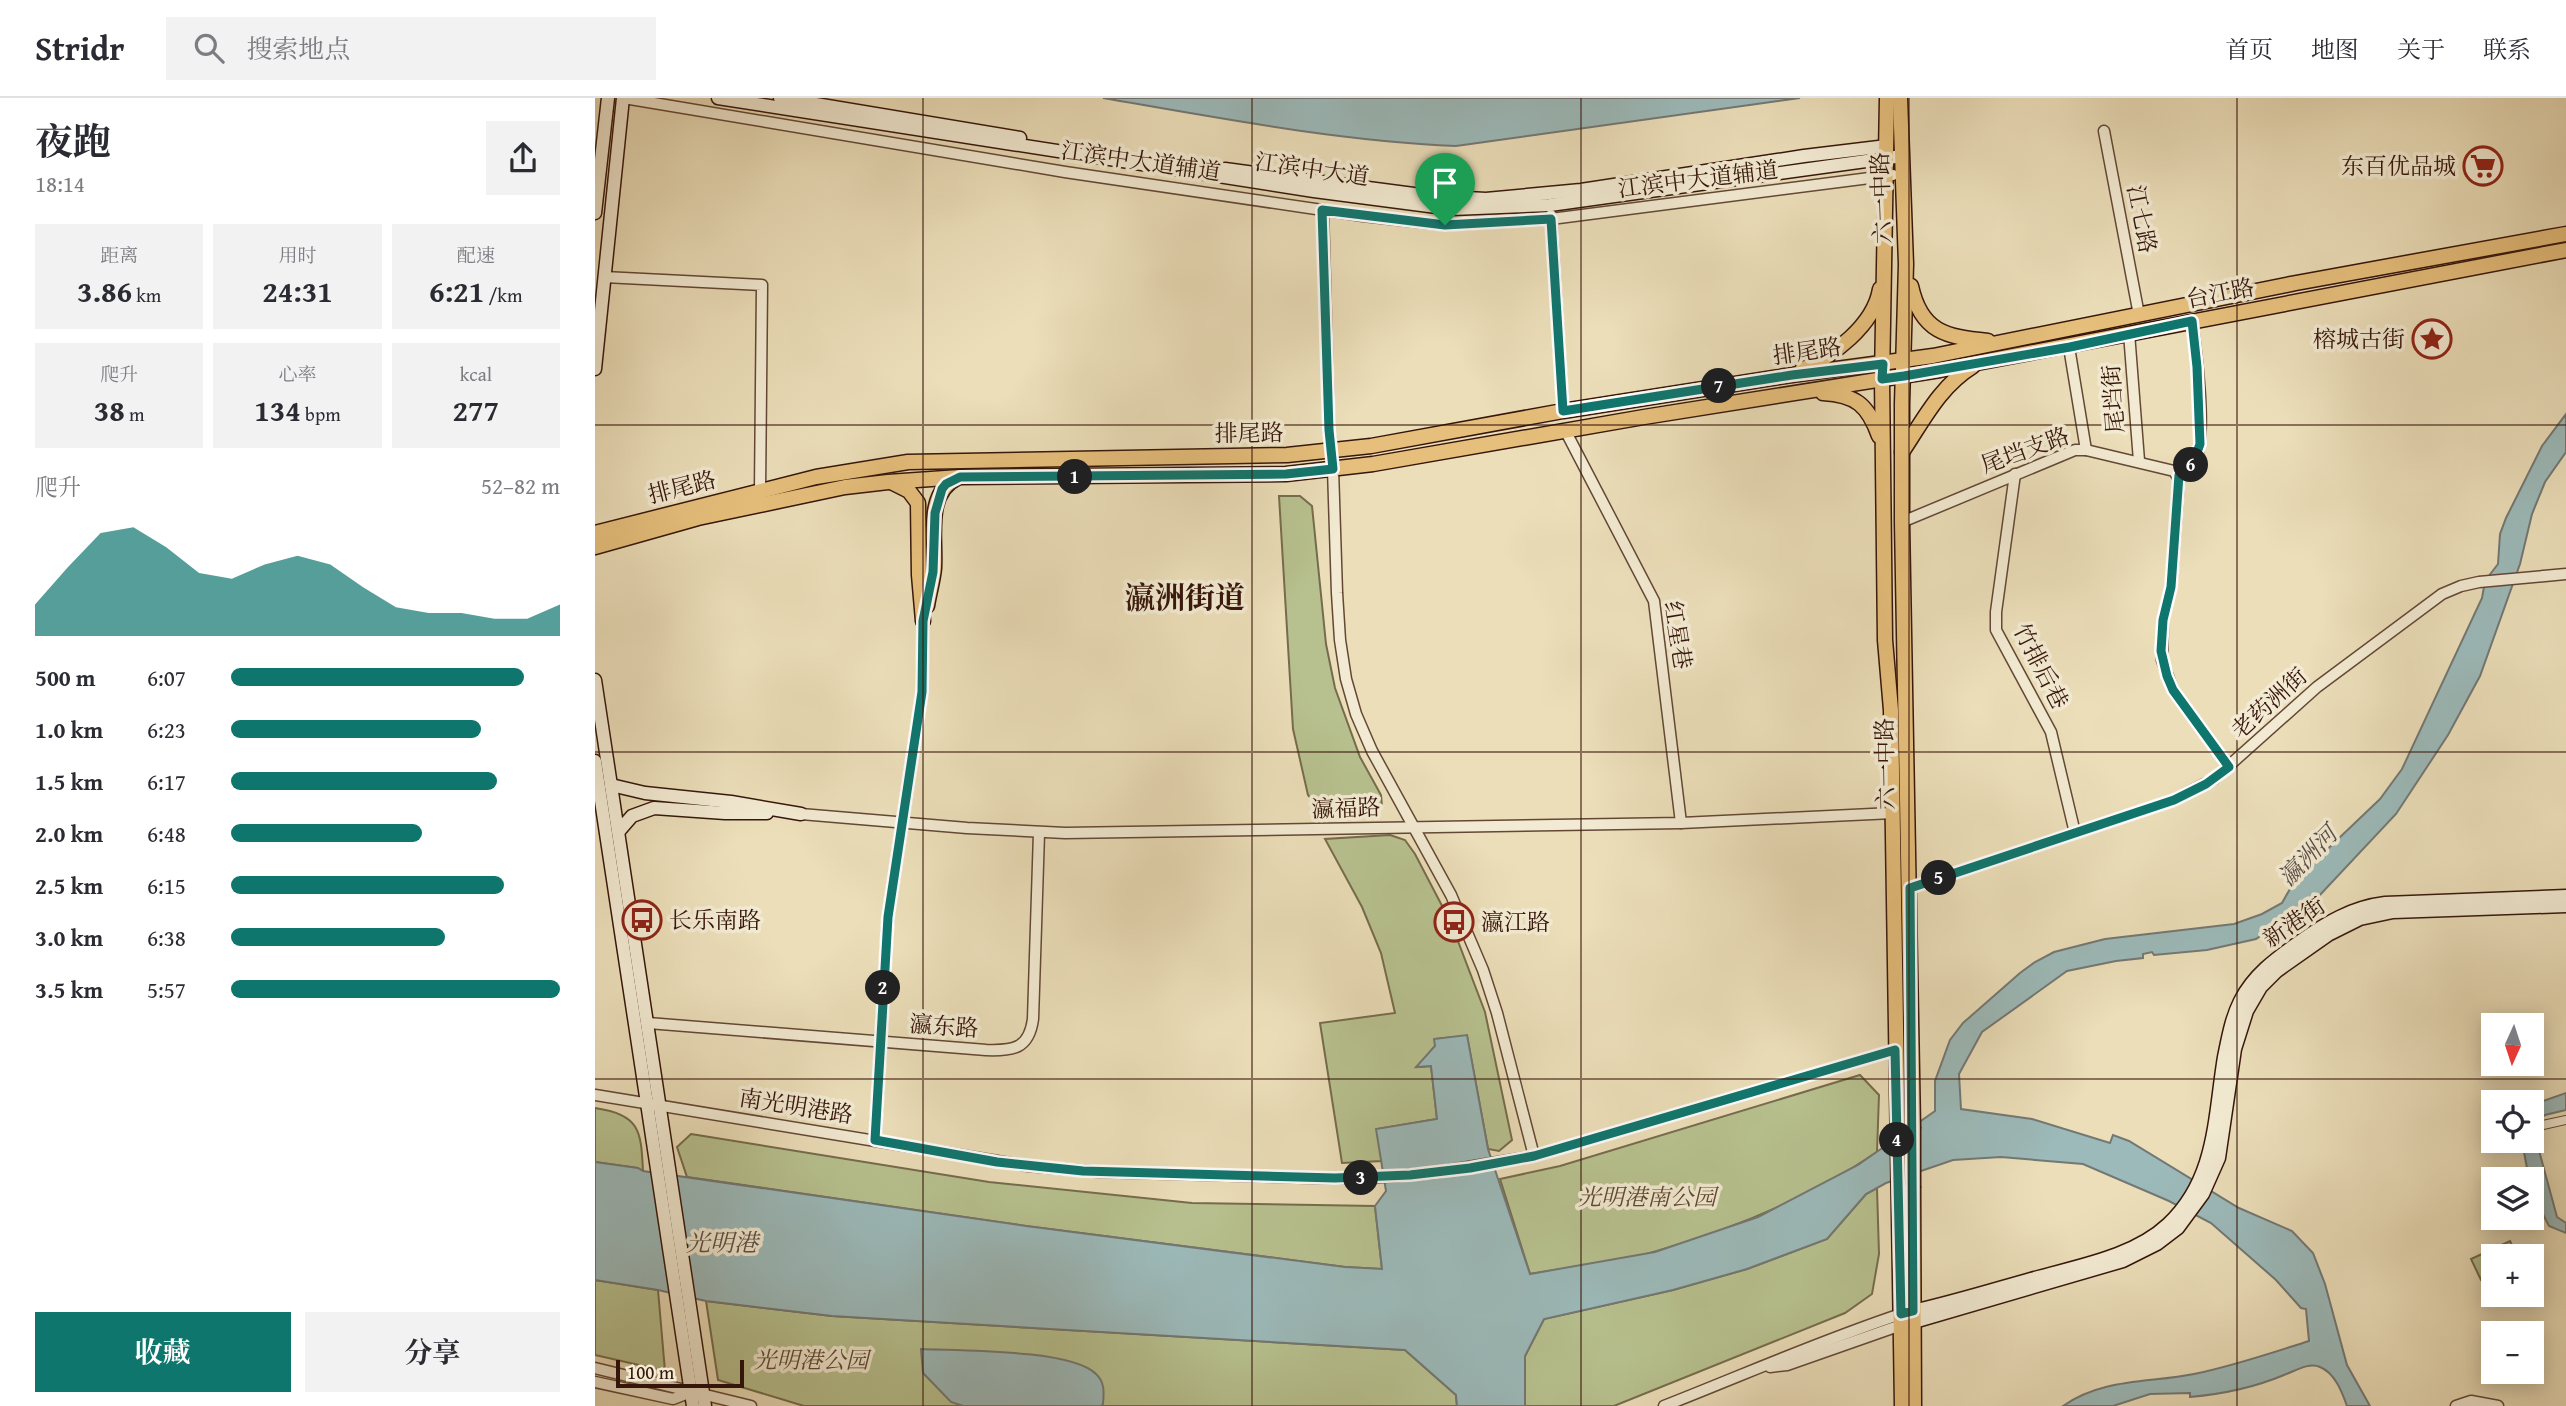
<!DOCTYPE html>
<html lang="zh">
<head>
<meta charset="utf-8">
<style>
  body { margin:0; font-family:"Gentium Book Plus","Noto Serif SC",serif; background:#f2f2f3; color:#2b2b33; height:100vh; display:flex; flex-direction:column; font-size:26px; white-space:nowrap }
  * { box-sizing:border-box; margin:0 }
  p { font-size:23px; color:#7c7c81 }
  .icon { flex:none; width:38px; height:38px; fill:none; stroke:currentColor; stroke-width:2; stroke-linecap:round; stroke-linejoin:round }
  .map { position:relative; flex:1; overflow:hidden }
  .drawer { display:flex; flex-direction:column; background:#fff; width:595px }
  .drawer>* { flex:none }
  .needle { width:46px; rotate:183deg }
  .tools { position:absolute; left:1886px; top:915px; display:grid; gap:14px }
  .tools a { display:grid; place-items:center; width:63px; height:63px; border-radius:0px; background:#fff; box-shadow:0 4px 18px #0003; font-size:35px }
  .scale { position:absolute; left:21px; bottom:18px; width:128px; box-sizing:border-box; padding-left:7px; border:4px solid #36160b; border-top:0; font-size:19px; line-height:24px; white-space:nowrap; color:#36160b; -webkit-text-stroke:5px #f2ead2; paint-order:stroke }
  .pin { position:absolute; display:grid; place-items:center; width:60px; height:60px; color:#fff; margin:-72px -30px; border-radius:50% 50% 50% 0; rotate:-45deg; box-shadow:0 0 7px #0007 }
  .pin .icon { rotate:45deg }
  .km { position:absolute; width:35px; height:35px; margin:-18px; border-radius:50%; background:#222; color:#fff; font-size:19px; line-height:35px; text-align:center }
  .round { display:grid; place-items:center; flex:none; width:74px; height:74px; border-radius:0px; background:#f2f2f3 }
  .head { display:flex; align-items:center; justify-content:space-between; height:119px; padding:0 35px }
  h1 { font-size:38px; font-weight:700; line-height:52px }
  .figures { display:grid; grid-template-columns:repeat(3,1fr); gap:10px; height:119px; padding:7px 35px }
  .figures div { display:grid; align-content:center; border-radius:0px; background:#f2f2f3; text-align:center }
  .figures b { font-size:30px; font-weight:700 }
  .figures small { font-size:19px; font-weight:400 }
  .figures p { font-size:19px }
  .chart { height:196px; padding:14px 35px }
  .chart p { display:flex; justify-content:space-between }
  .chart svg { width:100%; height:126px; margin-top:7px; fill:#0f766e; opacity:.7 }
  .cta { display:flex; gap:14px; margin-top:auto; padding:14px 35px }
  .cta a { flex:1; height:80px; border-radius:0px; background:#0f766e; color:#fff; font-size:28px; font-weight:700; line-height:80px; text-align:center }
  .cta a+a { background:#f2f2f3; color:#2b2b33 }
  ul { padding:0 35px; list-style:none; font-size:23px }
  li { display:grid; grid-template-columns:112px 84px 1fr; align-items:center; height:52px }
  li i { height:18px; border-radius:9px; background:#0f766e }
  header { display:flex; align-items:center; gap:42px; box-sizing:border-box; height:98px; padding:0 35px; background:#fff; border-bottom:2px solid #e1e1e2 }
  header strong { font-size:33px }
  nav { display:flex; gap:38px; margin-inline-start:auto; font-size:24px }
  .search { width:490px; height:63px; background:#f2f2f3; display:flex; align-items:center; gap:18px; box-sizing:border-box; padding:0 24px; border-radius:0px; color:#7c7c81; font-size:26px }
  main { display:flex; flex:1; min-height:0 }
  .map>svg:first-child { display:block }
  .green { fill:#b7c18f; stroke:#766c4d; stroke-width:2 }
  .water { fill:#9cbaba; stroke:#737874; stroke-width:2 }
  .lines { fill:none; stroke-linecap:round; stroke-linejoin:round }
  .minor-casing { stroke:#634836; stroke-width:10 }
  .tertiary-casing { stroke:#634836; stroke-width:13 }
  .secondary-casing { stroke:#36160b; stroke-width:15 }
  .primary-casing { stroke:#36160b; stroke-width:17 }
  .minor { stroke:#f2ead2; stroke-width:8 }
  .tertiary { stroke:#f2ead2; stroke-width:10 }
  .secondary { stroke:#f2ead2; stroke-width:12 }
  .primary { stroke:#e6bf7c; stroke-width:14 }
  .primary-bridge-casing { stroke:#36160b; stroke-width:17; stroke-linecap:butt }
  .primary-bridge { stroke:#e6bf7c; stroke-width:14 }
  .route-casing { stroke:#fff; stroke-width:14 }
  .route { stroke:#0f766e; stroke-width:9 }
  .grid { fill:none; stroke:#36160b; stroke-width:2; stroke-opacity:0.55 }
  .labels { text-anchor:middle; stroke-width:7; stroke-linejoin:round; paint-order:stroke }
  .street-label { font-size:23px; fill:#36160b; stroke:#f2ead2 }
  .poi-label { font-size:23px; fill:#36160b; stroke:#f2ead2; text-anchor:end }
  .park-label { font-size:23px; font-style:italic; fill:#5d4933; stroke:#f2ead2 }
  .water-label { font-size:24px; font-style:italic; fill:#5a4f48; stroke:#f2ead2 }
  .district-label { font-size:30px; font-weight:bold; fill:#36160b; stroke:#f2ead2 }
</style>
</head>
<body>
<header>
<strong>Stridr</strong>
<div class="search"><svg class="icon" aria-label="search" viewBox="0 0 24 24"><circle cx="10" cy="10" r="6"/><path d="M15 15l6 6"/></svg>搜索地点</div>
<nav><a>首页</a><a>地图</a><a>关于</a><a>联系</a></nav>
</header>
<main>
<section class="drawer">
<div class="head"><div><h1>夜跑</h1><p>18:14</p></div><a class="round"><svg class="icon" aria-label="share" viewBox="0 0 24 24"><path d="M12 15V3M7 8l5-5 5 5M5 13v7h14v-7"/></svg></a></div>
<div class="figures">
<div><p>距离</p><b>3.86<small> km</small></b></div>
<div><p>用时</p><b>24:31</b></div>
<div><p>配速</p><b>6:21<small> /km</small></b></div>
</div>
<div class="figures">
<div><p>爬升</p><b>38<small> m</small></b></div>
<div><p>心率</p><b>134<small> bpm</small></b></div>
<div><p>kcal</p><b>277</b></div>
</div>
<div class="chart"><p><span>爬升</span>52–82 m</p>
<svg viewBox="0 0 160 44" preserveAspectRatio="none"><path d="M0 44V33L10 20L20 8L30 6L40 13L50 22L60 24L70 19L80 16L90 19L100 27L110 34L120 36L130 36L140 38L150 38L160 33V44z"/></svg>
</div>
<ul>
<li><b>500 m</b>6:07<i style="width:89%"></i></li>
<li><b>1.0 km</b>6:23<i style="width:76%"></i></li>
<li><b>1.5 km</b>6:17<i style="width:81%"></i></li>
<li><b>2.0 km</b>6:48<i style="width:58%"></i></li>
<li><b>2.5 km</b>6:15<i style="width:83%"></i></li>
<li><b>3.0 km</b>6:38<i style="width:65%"></i></li>
<li><b>3.5 km</b>5:57<i style="width:100%"></i></li>
</ul>
<div class="cta"><a>收藏</a><a>分享</a></div>
</section>
<div class="map">
<svg width="1971" height="1308" viewBox="0 0 1971 1308">
  <rect width="100%" height="100%" fill="#ebdeb9"/>
  <filter id="stains"><feTurbulence type="fractalNoise" baseFrequency=".00286" numOctaves="4"/><feColorMatrix values="0 0 0 0 .2 0 0 0 0 .09 0 0 0 0 .02 0 0 0 .5 -.17"/></filter>
  <radialGradient id="worn" r=".72"><stop offset=".6" stop-color="#630" stop-opacity="0"/><stop offset="1" stop-color="#630" stop-opacity=".3"/></radialGradient>
  <g class="green">
    <path d="M684 398H705L717 408 731 546 740 590 765 659 786 697 787 708 781 713 727 714 713 697 698 631Z"/>
    <path d="M795 737 810 742 820 756 856 825 890 914 917 1042 904 1053 893 1051 872 938 840 941V948L823 969 836 968 842 1021 782 1031 787 1063 747 1065 725 925 800 915 786 855 767 809 730 741Z"/>
    <path d="M1265 977 1284 997 1282 1054C1216 1099 1138 1131 1062 1153 1022 1165 976 1169 935 1176L905 1081 965 1068Z"/>
    <path d="M0 1010C45 1017 46 1032 48 1073L42 1070 0 1064Z"/>
    <path d="M96 1036 394 1084 597 1105 780 1108 787 1171 750 1169 431 1128 92 1079 82 1049Z"/>
    <path d="M1282 1090 1284 1156 1277 1196 1250 1215 1019 1308H930V1258L949 1221 1078 1192 1152 1171 1232 1141 1271 1096Z"/>
    <path d="M1915 1143 1922 1158H1899V1176L1886 1182 1876 1161Z"/>
    <path d="M0 1182 63 1192 70 1273 0 1257Z"/>
    <path d="M111 1203 237 1218 810 1252 861 1297 862 1308H209L123 1282Z"/>
  </g>
  <g class="water">
    <path d="M508 0H1205L861 48C744 43 624 20 508 0Z"/>
    <path d="M1971 316V354L1950 384 1937 416 1925 466 1885 578 1853 637 1801 716 1724 798 1661 841 1612 852 1559 857 1557 854 1548 856V860L1521 863 1472 873 1387 934 1364 976 1366 1011 1437 1021 1515 1045 1518 1037 1534 1043 1644 1110 1697 1133 1718 1155 1730 1186 1752 1267 1775 1308H1752C1747 1294 1740 1275 1725 1269 1714 1264 1700 1273 1689 1277 1658 1290 1629 1296 1595 1299V1295L1555 1296 1518 1308H1468C1507 1280 1555 1285 1599 1276 1638 1268 1676 1255 1714 1243L1711 1211 1706 1210 1681 1182 1616 1125 1574 1103 1488 1066 1406 1059 1358 1062 1291 1085 1271 1096 1232 1141 1152 1171 1078 1192 949 1221 930 1258V1308H862L861 1297 810 1252 237 1218 111 1203 63 1192 0 1182V1064L43 1070 48 1073 431 1128 750 1169 787 1171 780 1108 791 1093 781 1031 842 1021 836 968 821 969 840 948 839 941 872 937 893 1051 935 1176 1060 1154 1163 1119 1263 1067 1340 1013V983L1355 942 1368 925 1425 875 1440 864 1459 854 1510 841 1639 826 1667 816 1687 805 1700 782 1785 701 1807 671 1887 500 1890 483 1903 466 1905 436 1911 420 1947 348Z"/>
    <path d="M1971 995V1012L1950 1017 1942 1023 1943 1049 1962 1119 1971 1125V1135L1954 1128 1937 1095V1082L1934 1081 1927 1043H1937V1007Z"/>
    <path d="M326 1251C364 1253 476 1251 501 1276 510 1284 509 1295 508 1306L506 1308H368L356 1304 328 1275Z"/>
  </g>
  <g class="lines">
    <g class="minor-casing">
      <path id="minor" d="M1948 1027 1971 1022"/>
    </g>
    <g class="tertiary-casing">
      <g id="tertiary">
        <path d="M29 0 470 74 768 118 850 127 956 121 1298 77"/>
        <path d="M1509 33 1544 217"/>
        <path d="M728 112 734 332 738 371 742 495 745 542 751 581 761 616 777 653 856 797 888 872 902 915 939 1058"/>
        <path d="M956 117 968 313"/>
        <path d="M9 179 167 187 165 392"/>
        <path d="M1534 235 1544 363"/>
        <path d="M1474 249 1491 352"/>
        <path d="M970 332 1059 503 1086 725"/>
        <path d="M1420 376 1401 514V532L1456 634 1480 735"/>
        <path d="M1584 377C1592 372 1598 366 1602 357 1611 331 1601 252 1597 223"/>
        <path d="M1307 424 1480 352H1491L1579 373 1584 381 1576 489 1568 522 1567 562 1578 592 1634 669"/>
        <path d="M206 716 372 730 470 735 1086 725 1298 715"/>
        <path d="M1315 790 1579 702 1619 681 1722 589 1847 496 1866 488 1884 484 1971 476"/>
        <path d="M53 925 391 952C418 953 434 951 438 921L444 735"/>
        <path d="M0 997 433 1068 504 1074 720 1080H775L837 1075 939 1058 1300 952"/>
        <path d="M280 1042 293 819 327 594 328 523"/>
        <path d="M1175 1269 1192 1267 1306 1227"/>
        <path d="M0 1270 156 1308"/>
        <path d="M0 1284 78 1301 96 1294"/>
        <path d="M1069 1308C1148 1277 1225 1243 1306 1216"/>
        <path d="M1861 1308 1876 1303 1903 1308"/>
      </g>
    </g>
    <g class="secondary-casing">
      <g id="secondary">
        <path d="M123 0 719 93 857 111 955 107 1300 59"/>
        <path d="M185 0 425 40"/>
        <path d="M630 71 834 98 891 101 986 92 1209 58 1292 48"/>
        <path d="M0 115 13 0"/>
        <path d="M0 271 28 0"/>
        <path d="M0 582 110 1308"/>
        <path d="M0 663 98 1308"/>
        <path d="M16 687 50 695 136 704 206 716"/>
        <path d="M24 733 37 718 59 710 130 715H172"/>
        <path d="M1318 1213C1358 1204 1397 1192 1436 1181 1481 1168 1538 1159 1573 1126 1621 1081 1619 1020 1629 959 1633 940 1636 921 1645 903 1658 877 1680 861 1704 844 1730 825 1757 809 1790 805L1971 798"/>
        <path d="M1319 1224 1528 1163 1562 1146 1583 1130 1608 1096 1624 1060 1640 951 1652 913 1666 889 1682 873 1733 837 1765 821 1798 814 1971 808"/>
      </g>
    </g>
    <g class="primary-casing">
      <g id="primary">
        <path d="M1292 0 1287 281 1290 542 1296 612 1307 1308"/>
        <path d="M1305 0 1311 166 1307 306V424L1318 1029"/>
        <path d="M1316 188C1326 234 1351 239 1393 243"/>
        <path d="M1207 272C1237 258 1279 228 1285 191"/>
        <path d="M1228 295C1261 297 1273 307 1284 338"/>
        <path d="M1307 354C1328 323 1344 289 1378 268"/>
        <path d="M298 385 314 393 323 405 324 477 328 523"/>
        <path d="M0 435 221 379 313 364 692 357 776 348 968 313 1197 277 1338 258 1701 185 1971 136"/>
        <path d="M0 449 103 420 250 389 293 384 365 379 691 376 778 366 1049 319 1345 272 1971 152"/>
        <path d="M332 508C334 495 338 482 339 470 341 441 330 395 362 380"/>
        <path d="M1318 1090 1319 1308"/>
      </g>
    </g>
    <use href="#minor" class="minor"/>
    <use href="#tertiary" class="tertiary"/>
    <use href="#secondary" class="secondary"/>
    <use href="#primary" class="primary"/>
    <g class="primary-bridge-casing">
      <path id="primary-bridge" d="M1318 1029V1090"/>
    </g>
    <use href="#primary-bridge" class="primary-bridge"/>
  </g>
  <g class="lines">
    <g class="route-casing">
      <path id="route" d="M727 112 850 127 956 121 968 313 1197 277 1288 266 1287 281 1309 278 1475 249 1597 223 1602 269 1605 346 1600 360 1584 377 1576 489 1568 522 1566 553 1572 578 1578 592 1634 669 1611 686 1579 702 1315 790 1318 1213 1306 1216 1300 952 939 1058 875 1070 815 1077 740 1080 488 1073 402 1064 280 1042 293 819 327 594 328 523 338 474 340 415 347 391 351 386 365 379 691 376 738 371 734 332Z"/>
    </g>
    <use href="#route" class="route"/>
  </g>
  <path class="grid" d="M328 0V1308M657 0V1308M986 0V1308M1314 0V1308M1642 0V1308M0 327H1971M0 654H1971M0 981H1971"/>
  <defs>
    <g id="supermarket-ring" transform="scale(2.0125)"><circle r="9.5" fill="#f2ead2" stroke="#8f2418" stroke-width="1.5"/><path d="M-6-5.5h2.5l.6 2H6L4.5 2H-2.5L-4.4-4H-6ZM-1.5 3.2a1.3 1.3 0 1 0 .1 0ZM3 3.2a1.3 1.3 0 1 0 .1 0Z" fill="#8f2418"/></g>
    <g id="sight-ring" transform="scale(2.0125)"><circle r="9.5" fill="#f2ead2" stroke="#8f2418" stroke-width="1.5"/><path d="M0-6L1.8-2.2L6-1.7L2.9 1.2L3.7 5.4L0 3.3L-3.7 5.4L-2.9 1.2L-6-1.7L-1.8-2.2Z" fill="#8f2418"/></g>
    <g id="bus-ring" transform="scale(2.0125)"><circle r="9.5" fill="#f2ead2" stroke="#8f2418" stroke-width="1.5"/><path d="M-5-6H5V4H4V6H2V4H-2V6H-4V4H-5ZM-3.5-4V0h7V-4ZM-3.5 1.2v1.5H-2V1.2ZM2 1.2v1.5H3.5V1.2Z" fill="#8f2418"/></g>
  </defs>
  <g fill-rule="evenodd">
    <use href="#supermarket-ring" x="1888" y="68"/>
    <use href="#sight-ring" x="1837" y="241"/>
    <use href="#bus-ring" x="47" y="822"/>
    <use href="#bus-ring" x="859" y="824"/>
  </g>
  <g class="labels">
    <g class="street-label">
      <text transform="translate(546 63) rotate(8)" y="8">江滨中大道辅道</text>
      <text transform="translate(717 71) rotate(8)" y="8">江滨中大道</text>
      <text transform="translate(1103 81) rotate(-7)" y="8">江滨中大道辅道</text>
      <text transform="translate(1286 100) rotate(-92)" y="8">六一中路</text>
      <text transform="translate(1547 121) rotate(79)" y="8">江七路</text>
      <text transform="translate(1625 195) rotate(-11)" y="8">台江路</text>
      <text transform="translate(1212 253) rotate(-8)" y="8">排尾路</text>
      <text transform="translate(1518 301) rotate(-94)" y="8">尾垱街</text>
      <text transform="translate(654 335) rotate(-1)" y="8">排尾路</text>
      <text transform="translate(1430 352) rotate(-20)" y="8">尾垱支路</text>
      <text transform="translate(87 389) rotate(-14)" y="8">排尾路</text>
      <text transform="translate(1083 537) rotate(81)" y="8">红星巷</text>
      <text transform="translate(1446 568) rotate(63)" y="8">竹排后巷</text>
      <text transform="translate(1674 605) rotate(-42)" y="8">老药洲街</text>
      <text transform="translate(1290 666) rotate(-91)" y="8">六一中路</text>
      <text transform="translate(751 710) rotate(-2)" y="8">瀛福路</text>
      <text transform="translate(1699 824) rotate(-34)" y="8">新港街</text>
      <text transform="translate(349 928) rotate(4)" y="8">瀛东路</text>
      <text transform="translate(201 1008) rotate(9)" y="8">南光明港路</text>
    </g>
    <g class="poi-label">
      <text x="1861" y="76">东百优品城</text>
      <text x="1810" y="249">榕城古街</text>
      <text x="74" y="830" text-anchor="start">长乐南路</text>
      <text x="886" y="832" text-anchor="start">瀛江路</text>
    </g>
    <g class="park-label">
      <text x="1052" y="1107">光明港南公园</text>
      <text x="216" y="1270">光明港公园</text>
    </g>
    <g class="water-label">
      <text transform="translate(1713 758) rotate(-46)" y="8">瀛洲河</text>
      <text x="127" y="1153">光明港</text>
    </g>
    <g class="district-label">
      <text x="590" y="510">瀛洲街道</text>
    </g>
  </g>
  <rect width="100%" height="100%" filter="url(#stains)"/>
  <rect width="100%" height="100%" fill="url(#worn)"/>
</svg>
<div class="tools">
<a><svg class="needle" viewBox="-14 -14 28 28"><path d="M0-13l5 13h-10z" fill="#e53935"/><path d="M0 13l5-13h-10z" fill="#7c7c81"/></svg></a>
<a><svg class="icon" aria-label="locate" viewBox="0 0 24 24"><circle cx="12" cy="12" r="6"/><path d="M12 2v4M12 18v4M2 12h4M18 12h4"/></svg></a>
<a><svg class="icon" aria-label="layers" viewBox="0 0 24 24"><path d="M12 4l9 5-9 5-9-5zM3 14l9 5 9-5"/></svg></a>
<a>+</a>
<a>−</a>
</div>
<div class="scale">100 m</div>
<div class="pin" style="left:850px;top:127px;background:#1e9e55"><svg class="icon" aria-label="arrive" viewBox="0 0 24 24"><path d="M6 21V4h12l-3 4 3 4H6"/></svg></div>
<b class="km" style="left:480px;top:379px">1</b>
<b class="km" style="left:288px;top:890px">2</b>
<b class="km" style="left:766px;top:1080px">3</b>
<b class="km" style="left:1302px;top:1042px">4</b>
<b class="km" style="left:1344px;top:780px">5</b>
<b class="km" style="left:1596px;top:367px">6</b>
<b class="km" style="left:1124px;top:288px">7</b>
</div>
</main>
</body>
</html>
